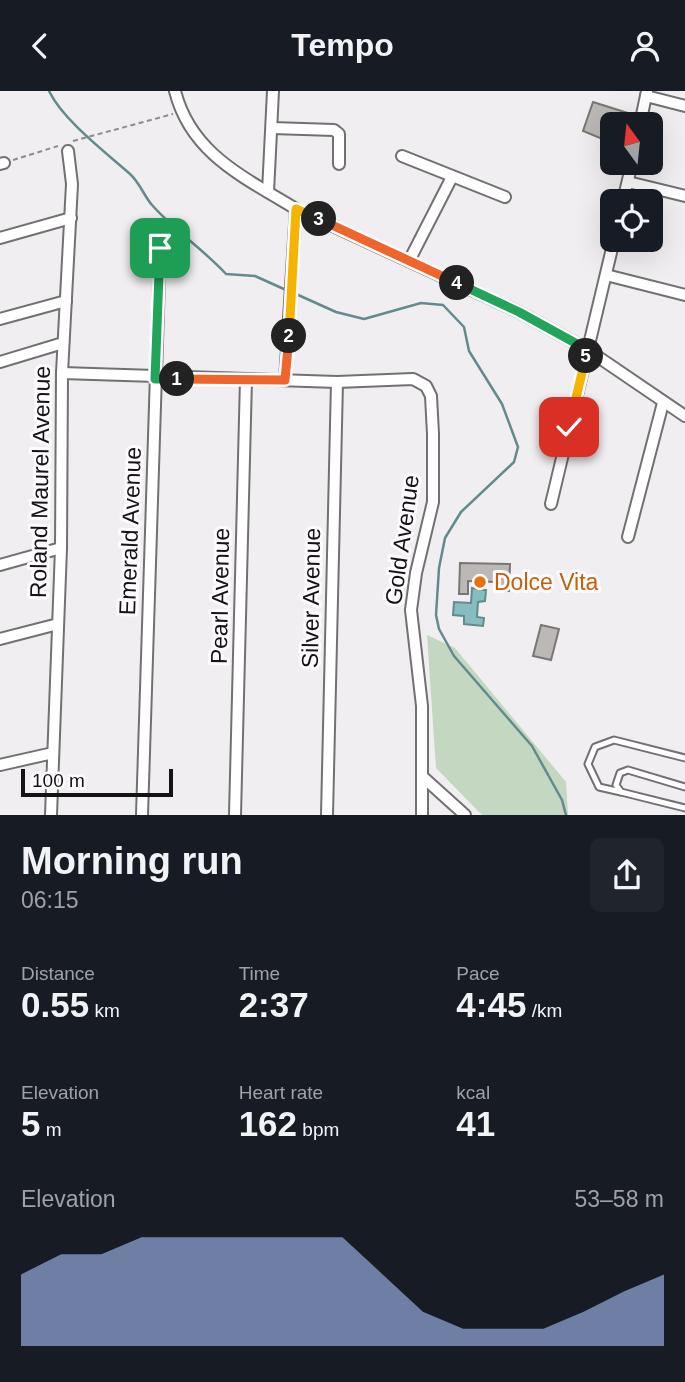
<!DOCTYPE html>
<html lang="en">
<head>
<meta charset="utf-8">
<style>
  body { margin:0; font-family:Arial,sans-serif; background:#20242c; color:#f1f3f6; height:100vh; display:flex; flex-direction:column; font-size:26px; white-space:nowrap }
  * { box-sizing:border-box; margin:0 }
  p { font-size:23px; color:#9ea1a6 }
  .icon { flex:none; width:38px; height:38px; fill:none; stroke:currentColor; stroke-width:2; stroke-linecap:round; stroke-linejoin:round }
  .map { position:relative; height:724px; overflow:hidden }
  .side { display:flex; flex-direction:column; background:#171b24; flex:1 }
  .side>* { flex:none }
  .needle { width:46px; rotate:345deg }
  .tools { position:absolute; left:600px; top:21px; display:grid; gap:14px }
  .tools a { display:grid; place-items:center; width:63px; height:63px; border-radius:10px; background:#171b24; box-shadow:0 7px 28px #0002; font-size:35px }
  .scale { position:absolute; left:21px; bottom:18px; width:152px; box-sizing:border-box; padding-left:7px; border:4px solid #151415; border-top:0; font-size:19px; line-height:24px; white-space:nowrap; color:#151415; -webkit-text-stroke:5px #fefbfe; paint-order:stroke }
  .pin { position:absolute; display:grid; place-items:center; width:60px; height:60px; color:#fff; margin:-30px; border-radius:14px; box-shadow:0 4px 10px #0006 }
  .km { position:absolute; width:35px; height:35px; margin:-18px; border-radius:50%; background:#222; color:#fff; font-size:19px; line-height:35px; text-align:center }
  .round { display:grid; place-items:center; flex:none; width:74px; height:74px; border-radius:10px; background:#20242c }
  .overview { display:flex; align-items:center; justify-content:space-between; height:119px; padding:0 21px }
  h1 { font-size:38px; font-weight:600; line-height:52px }
  .metrics { display:grid; grid-template-columns:repeat(3,1fr); gap:10px; height:119px; padding:7px 21px }
  .metrics div { display:grid; align-content:center }
  .metrics b { font-size:35px; font-weight:600 }
  .metrics small { font-size:19px; font-weight:400 }
  .metrics p { font-size:19px }
  .chart { height:196px; padding:14px 21px }
  .chart p { display:flex; justify-content:space-between }
  .chart svg { width:100%; height:126px; margin-top:7px; fill:#94a8db; opacity:.7 }
  header { display:flex; justify-content:space-between; align-items:center; height:91px; padding:0 21px; background:#171b24; font-size:32px; font-weight:600 }
  .map>svg:first-child { display:block }
  .green { fill:#c3d7c1 }
  .water { fill:#85bdc0; stroke:#638a8d; stroke-width:2 }
  .lines { fill:none; stroke-linecap:round; stroke-linejoin:round }
  .stream { stroke:#638a8d; stroke-width:2.5 }
  .building { fill:#bcb8b6; stroke:#7a7675; stroke-width:2 }
  .service-casing { stroke:#727072; stroke-width:9 }
  .minor-casing { stroke:#727072; stroke-width:14 }
  .path { stroke:#8d8b8d; stroke-width:2; stroke-dasharray:5 3.5; stroke-linecap:butt }
  .service { stroke:#fff; stroke-width:5 }
  .minor { stroke:#fff; stroke-width:10 }
  .split-1-casing { stroke:#fff; stroke-width:14 }
  .split-2-casing { stroke:#fff; stroke-width:14 }
  .split-3-casing { stroke:#fff; stroke-width:14 }
  .split-4-casing { stroke:#fff; stroke-width:14 }
  .split-5-casing { stroke:#fff; stroke-width:14 }
  .split-6-casing { stroke:#fff; stroke-width:14 }
  .split-1 { stroke:#22a559; stroke-width:9 }
  .split-2 { stroke:#f0652b; stroke-width:9 }
  .split-3 { stroke:#f5b400; stroke-width:9 }
  .split-4 { stroke:#f0652b; stroke-width:9 }
  .split-5 { stroke:#22a559; stroke-width:9 }
  .split-6 { stroke:#f5b400; stroke-width:9 }
  .food-dot { fill:#e8710a; stroke:#fefbfe; stroke-width:2.5 }
  .labels { text-anchor:middle; stroke-width:6; stroke-linejoin:round; paint-order:stroke }
  .street-label { font-size:23px; fill:#151415; stroke:#fefbfe }
  .food-label { font-size:23px; fill:#c56008; stroke:#fefbfe; text-anchor:start }
</style>
</head>
<body>
<header><svg class="icon" aria-label="back" viewBox="0 0 24 24"><path d="M15 5l-7 7 7 7"/></svg>Tempo<svg class="icon" aria-label="person" viewBox="0 0 24 24"><circle cx="12" cy="8" r="4"/><path d="M4 21q1-7 8-7t8 7"/></svg></header>
<div class="map">
<svg width="685" height="724" viewBox="0 0 685 724">
  <rect width="100%" height="100%" fill="#f1eef1"/>
  <path class="green" d="M427 544 455 557 566 691 568 724H482L436 677Z"/>
  <path class="water" d="M472 497 486 499 485 510 478 511 477 526 484 527 483 535 464 533V525L453 524 454 511 471 512Z"/>
  <g class="lines">
    <g class="stream">
      <path d="M49 0C63 29 105 61 130 83 140 92 144 105 152 114 175 140 203 158 226 183L255 185 286 199"/>
      <path d="M296 203 336 221 364 228 421 212 443 214 464 236 469 260 502 313 518 356 514 371 461 421 445 447 439 477 436 524 439 538 454 565 532 655 562 709 566 724"/>
    </g>
  </g>
  <g class="building">
    <path d="M593 11 631 23 629 33H612V52L583 40Z"/>
    <path d="M460 472 510 473 509 500 495 499V491L468 490V503H459Z"/>
    <path d="M541 534 559 538 551 569 533 565Z"/>
  </g>
  <g class="lines">
    <g class="service-casing">
      <g id="service">
        <path d="M685 696 628 679 620 682 616 694 621 701 685 717"/>
        <path d="M621 701 599 696 588 673 595 656 614 649 685 667"/>
      </g>
    </g>
    <g class="minor-casing">
      <g id="minor">
        <path d="M175 0C191 63 244 86 296 118L519 221 588 259 685 325"/>
        <path d="M646 5 685 15"/>
        <path d="M640 33 647 0"/>
        <path d="M272 37 334 39 339 43V73"/>
        <path d="M402 65 505 106"/>
        <path d="M0 73 4 72"/>
        <path d="M628 91 685 105"/>
        <path d="M268 101 273 0"/>
        <path d="M623 110 632 72"/>
        <path d="M0 147 71 127"/>
        <path d="M409 170 452 86"/>
        <path d="M606 184 685 204"/>
        <path d="M0 228 66 210"/>
        <path d="M0 271 63 252"/>
        <path d="M62 282 337 291 413 288 426 295 431 305 433 343V411L416 482 411 519 422 615V724"/>
        <path d="M285 289 296 118"/>
        <path d="M551 413 614 149"/>
        <path d="M628 446 663 312"/>
        <path d="M0 474 61 457"/>
        <path d="M0 548 58 533"/>
        <path d="M0 674 53 662"/>
        <path d="M424 687 465 724"/>
        <path d="M51 724 61 457 62 282 72 93 68 60"/>
        <path d="M142 724 160 157"/>
        <path d="M235 724 246 288"/>
        <path d="M327 724 337 291"/>
      </g>
    </g>
    <g class="path">
      <path d="M73 50 173 23"/>
      <path d="M13 69 58 55"/>
    </g>
    <use href="#service" class="service"/>
    <use href="#minor" class="minor"/>
  </g>
  <g class="lines">
    <g class="split-1-casing">
      <path id="split-1" d="M160 157 155 288H177"/>
    </g>
    <g class="split-2-casing">
      <path id="split-2" d="M177 288 285 289 289 245"/>
    </g>
    <g class="split-3-casing">
      <path id="split-3" d="M289 245 296 118 319 128"/>
    </g>
    <g class="split-4-casing">
      <path id="split-4" d="M319 128 457 192"/>
    </g>
    <g class="split-5-casing">
      <path id="split-5" d="M457 192 519 221 588 259 586 265"/>
    </g>
    <g class="split-6-casing">
      <path id="split-6" d="M569 336 586 265"/>
    </g>
    <use href="#split-1" class="split-1"/>
    <use href="#split-2" class="split-2"/>
    <use href="#split-3" class="split-3"/>
    <use href="#split-4" class="split-4"/>
    <use href="#split-5" class="split-5"/>
    <use href="#split-6" class="split-6"/>
  </g>
  <circle class="food-dot" cx="480" cy="491" r="7"/>
  <g class="labels">
    <g class="street-label">
      <text transform="translate(40 391) rotate(-89)" y="8">Roland Maurel Avenue</text>
      <text transform="translate(130 440) rotate(-88)" y="8">Emerald Avenue</text>
      <text transform="translate(402 449) rotate(-82)" y="8">Gold Avenue</text>
      <text transform="translate(220 505) rotate(-89)" y="8">Pearl Avenue</text>
      <text transform="translate(311 507) rotate(-89)" y="8">Silver Avenue</text>
    </g>
    <g class="food-label">
      <text x="494" y="499">Dolce Vita</text>
    </g>
  </g>
</svg>
<div class="tools">
<a><svg class="needle" viewBox="-14 -14 28 28"><path d="M0-13l5 13h-10z" fill="#e53935"/><path d="M0 13l5-13h-10z" fill="#9ea1a6"/></svg></a>
<a><svg class="icon" aria-label="locate" viewBox="0 0 24 24"><circle cx="12" cy="12" r="6"/><path d="M12 2v4M12 18v4M2 12h4M18 12h4"/></svg></a>
</div>
<div class="scale">100 m</div>
<div class="pin" style="left:160px;top:157px;background:#1e9e55"><svg class="icon" aria-label="arrive" viewBox="0 0 24 24"><path d="M6 21V4h12l-3 4 3 4H6"/></svg></div>
<div class="pin" style="left:569px;top:336px;background:#d93025"><svg class="icon" aria-label="check" viewBox="0 0 24 24"><path d="M5 12l5 5 9-10"/></svg></div>
<b class="km" style="left:177px;top:288px">1</b>
<b class="km" style="left:289px;top:245px">2</b>
<b class="km" style="left:319px;top:128px">3</b>
<b class="km" style="left:457px;top:192px">4</b>
<b class="km" style="left:586px;top:265px">5</b>
</div>
<section class="side">
<div class="overview"><div><h1>Morning run</h1><p>06:15</p></div><a class="round"><svg class="icon" aria-label="share" viewBox="0 0 24 24"><path d="M12 15V3M7 8l5-5 5 5M5 13v7h14v-7"/></svg></a></div>
<div class="metrics">
<div><p>Distance</p><b>0.55<small> km</small></b></div>
<div><p>Time</p><b>2:37</b></div>
<div><p>Pace</p><b>4:45<small> /km</small></b></div>
</div>
<div class="metrics">
<div><p>Elevation</p><b>5<small> m</small></b></div>
<div><p>Heart rate</p><b>162<small> bpm</small></b></div>
<div><p>kcal</p><b>41</b></div>
</div>
<div class="chart"><p><span>Elevation</span>53–58 m</p>
<svg viewBox="0 0 160 44" preserveAspectRatio="none"><path d="M0 44V19L10 12L20 12L30 6L40 6L50 6L60 6L70 6L80 6L90 19L100 32L110 38L120 38L130 38L140 32L150 25L160 19V44z"/></svg>
</div>
</section>
</body>
</html>
